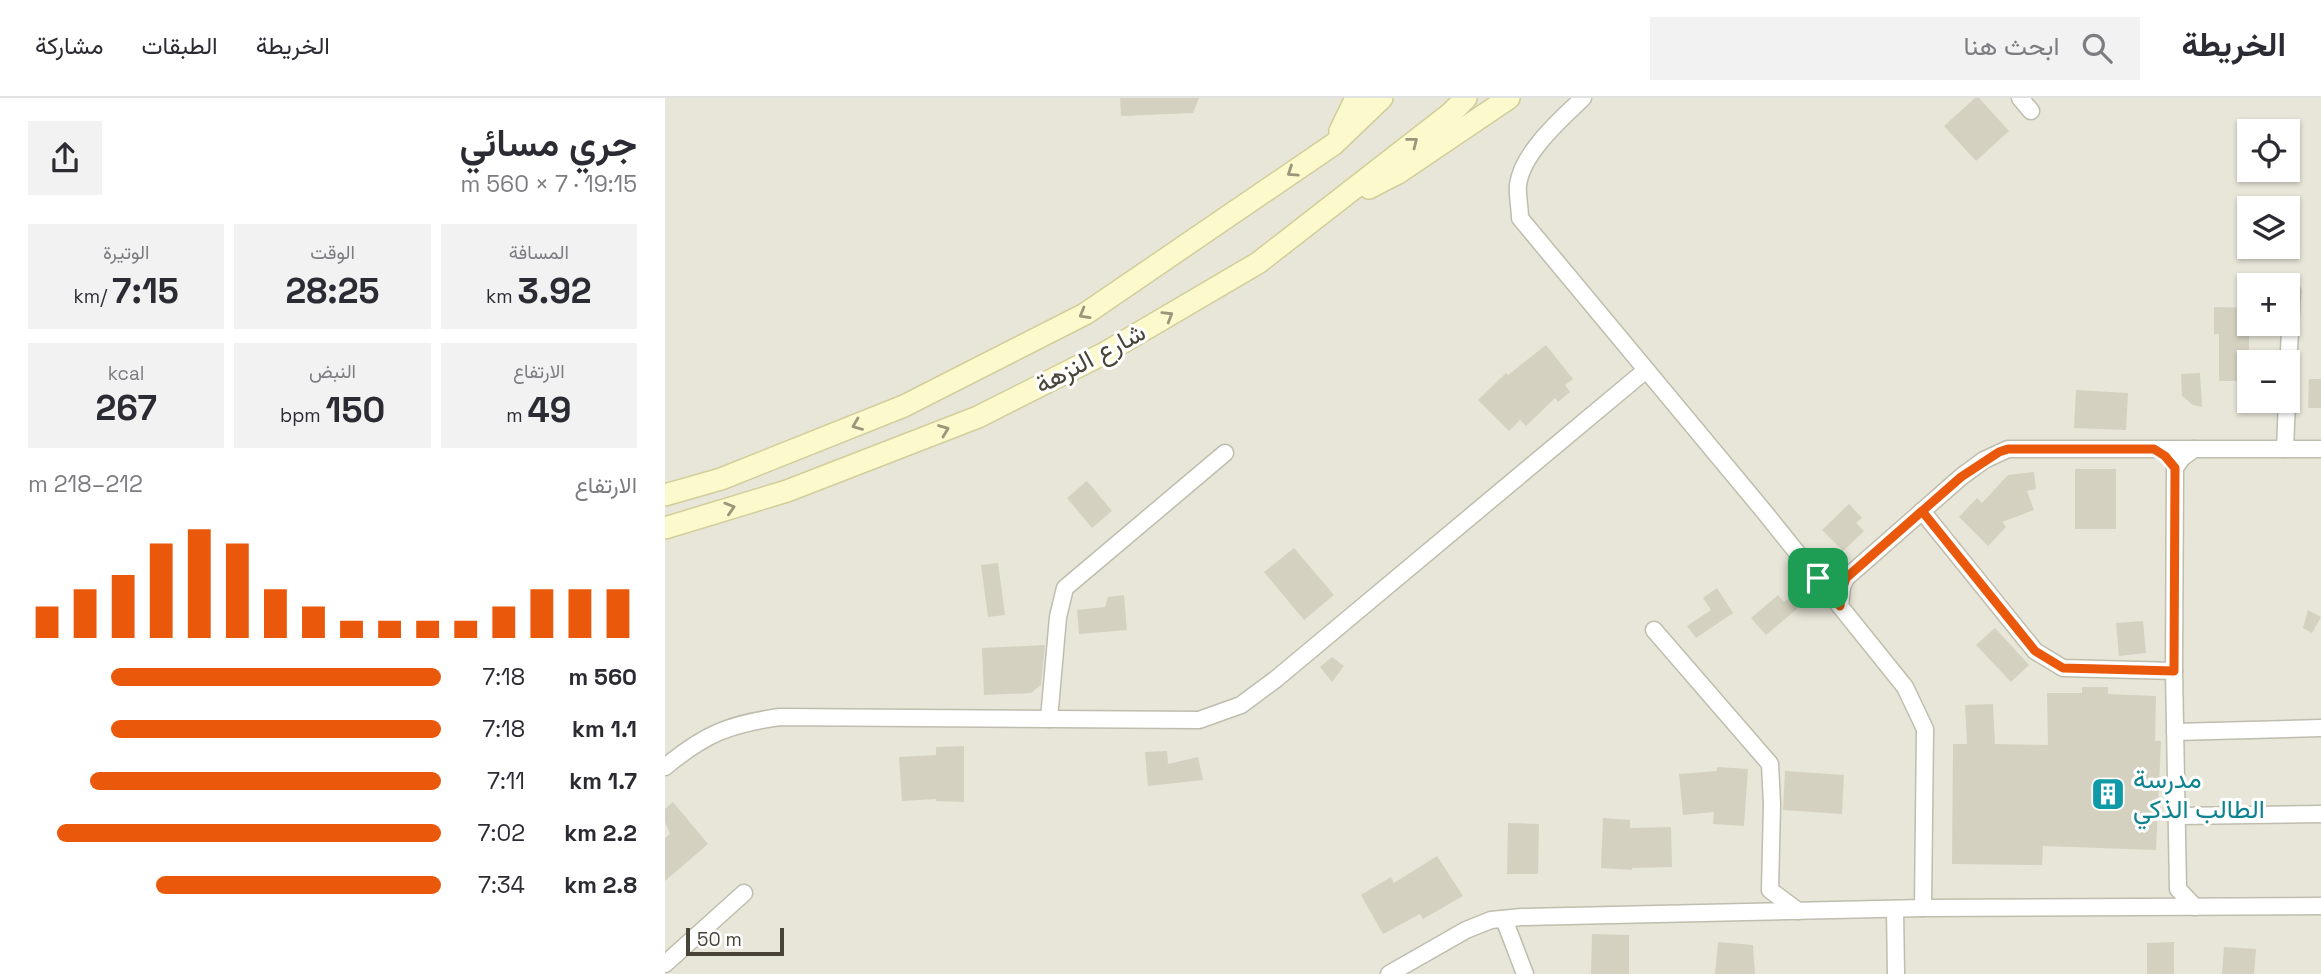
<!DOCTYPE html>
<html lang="ar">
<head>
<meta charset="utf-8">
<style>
  body { margin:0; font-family:"Space Grotesk",Vazirmatn,sans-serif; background:#f2f2f3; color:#2b2b33; direction:rtl; height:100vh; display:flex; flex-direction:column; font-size:26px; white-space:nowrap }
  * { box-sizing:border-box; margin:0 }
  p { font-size:23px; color:#7c7c81 }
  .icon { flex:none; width:38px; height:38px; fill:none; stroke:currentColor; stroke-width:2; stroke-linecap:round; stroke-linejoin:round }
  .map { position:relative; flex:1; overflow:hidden; direction:ltr }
  .panel { display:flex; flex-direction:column; background:#fff; width:665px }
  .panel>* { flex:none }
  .buttons { position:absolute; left:1572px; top:21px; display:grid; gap:14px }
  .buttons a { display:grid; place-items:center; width:63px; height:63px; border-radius:0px; background:#fff; box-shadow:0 2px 5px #0004; font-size:35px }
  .scale { position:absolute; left:21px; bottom:18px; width:98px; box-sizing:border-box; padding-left:7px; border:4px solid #484538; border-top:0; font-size:19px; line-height:24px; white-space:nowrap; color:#484538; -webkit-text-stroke:5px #fff; paint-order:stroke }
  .pin { position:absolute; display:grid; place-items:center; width:60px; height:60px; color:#fff; margin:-30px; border-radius:14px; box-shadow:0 4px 10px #0006 }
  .round { display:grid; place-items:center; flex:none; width:74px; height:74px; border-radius:0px; background:#f2f2f3 }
  .headline { display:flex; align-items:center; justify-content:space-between; height:119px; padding:0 28px }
  h1 { font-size:38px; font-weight:600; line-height:52px }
  .metrics { display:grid; grid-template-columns:repeat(3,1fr); gap:10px; height:119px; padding:7px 28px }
  .metrics div { display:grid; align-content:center; border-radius:0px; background:#f2f2f3; text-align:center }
  .metrics b { font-size:35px; font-weight:600 }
  .metrics small { font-size:19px; font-weight:400 }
  .metrics p { font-size:19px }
  .chart { height:196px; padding:14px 28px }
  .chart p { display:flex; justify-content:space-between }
  .chart svg { width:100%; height:126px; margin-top:7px; stroke:#ea580c; stroke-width:6 }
  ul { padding:0 28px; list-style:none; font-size:23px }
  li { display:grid; grid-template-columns:112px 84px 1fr; align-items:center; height:52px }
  li i { height:18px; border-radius:9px; background:#ea580c }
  header { display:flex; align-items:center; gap:42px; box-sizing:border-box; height:98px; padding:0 35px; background:#fff; border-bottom:2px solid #e1e1e2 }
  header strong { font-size:33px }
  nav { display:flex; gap:38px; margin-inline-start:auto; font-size:24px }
  .search { width:490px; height:63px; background:#f2f2f3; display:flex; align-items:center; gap:18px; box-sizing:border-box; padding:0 24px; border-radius:0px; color:#7c7c81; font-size:26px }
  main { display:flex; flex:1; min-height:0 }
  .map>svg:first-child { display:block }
  .residential { fill:#e8e6d8; fill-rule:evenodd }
  .building { fill:#d5d1c0 }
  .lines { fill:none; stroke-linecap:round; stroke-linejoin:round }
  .street-casing { stroke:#bfbdad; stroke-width:19 }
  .secondary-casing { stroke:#d2ce9b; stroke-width:24 }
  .street { stroke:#fff; stroke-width:16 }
  .secondary { stroke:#fcfacc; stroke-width:21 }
  .oneway { stroke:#99967b }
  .route-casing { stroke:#fff; stroke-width:14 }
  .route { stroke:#ea580c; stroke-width:9 }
  .labels { text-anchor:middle; stroke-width:6; stroke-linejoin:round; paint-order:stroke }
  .street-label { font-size:26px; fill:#484538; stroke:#fff }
  .culture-label { font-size:26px; fill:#0d838f; stroke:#fff; text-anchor:start }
</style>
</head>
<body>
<header>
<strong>الخريطة</strong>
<div class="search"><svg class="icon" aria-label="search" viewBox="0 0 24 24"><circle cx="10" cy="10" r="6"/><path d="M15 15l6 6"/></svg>ابحث هنا</div>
<nav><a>الخريطة</a><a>الطبقات</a><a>مشاركة</a></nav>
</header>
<main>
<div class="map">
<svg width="1656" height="876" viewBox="0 0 1656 876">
  <rect width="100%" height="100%" fill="#f4f3ea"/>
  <path class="residential" d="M0 0H1656V876H0ZM1584 33H1622V72H1584ZM1584 110H1622V149H1584ZM1584 187H1622V226H1584ZM1584 264H1622V303H1584Z"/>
  <g class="building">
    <path d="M455 0H534L528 15 456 18Z"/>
    <path d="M1310 0H1314L1344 33 1311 63 1279 28Z"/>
    <path d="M1549 209 1584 210V226H1592V237H1584V283H1554V236H1549Z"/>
    <path d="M881 247 908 281 900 287 905 294 893 304 890 300 861 328 855 322 844 333 813 302 841 275 843 277Z"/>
    <path d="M1535 275 1537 309 1528 307 1517 298 1516 276Z"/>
    <path d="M1644 281H1656V310H1643Z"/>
    <path d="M1411 292 1463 295 1461 332 1409 330Z"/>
    <rect x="1410" y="371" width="41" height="60"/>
    <path d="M1369 374 1371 391 1362 393 1369 412 1337 424 1341 429 1323 448 1294 419 1312 400 1317 405 1343 377Z"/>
    <path d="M422 383 447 413 427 430 402 400Z"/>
    <path d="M1184 406 1197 420 1191 425 1199 433 1178 453 1157 432Z"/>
    <path d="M629 450 669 497 639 522 599 474Z"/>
    <path d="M333 465 340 517 323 519 316 467Z"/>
    <path d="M1052 490 1068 515 1031 540 1022 528 1046 512 1038 500Z"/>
    <path d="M459 497 462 532 414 536 412 512 440 509 443 499Z"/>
    <path d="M1113 497 1119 504 1127 498 1133 510 1101 537 1086 520Z"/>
    <path d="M1643 512 1656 519 1647 535 1638 530Z"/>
    <path d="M1478 523 1481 555 1454 558 1451 525Z"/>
    <path d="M1330 530 1364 567 1346 584 1311 547Z"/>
    <path d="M380 547 376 587 366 595 319 597 317 550Z"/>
    <path d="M667 559 679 568 667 584 655 569Z"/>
    <path d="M1417 589H1443V596L1491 598 1490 643H1496L1491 752 1378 748 1377 767 1287 766 1288 646H1302L1300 607 1328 606 1330 646 1383 647 1382 595H1417Z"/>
    <path d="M299 648V704L271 703V701L237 703 234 659 271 657V649Z"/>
    <path d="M502 653 503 666 533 659 538 682 483 688 480 654Z"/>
    <path d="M1052 669 1083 671 1079 728 1048 726 1049 714 1018 717 1014 676 1052 673Z"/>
    <path d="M1120 673 1179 677 1177 716 1118 712Z"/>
    <path d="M8 704 43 746 0 783V740L5 736 0 724V711Z"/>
    <path d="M938 720 965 722V730L1006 729 1007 769 967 770V772L936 770Z"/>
    <path d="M843 725 874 726 873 776H842Z"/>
    <path d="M772 758 798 798 758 821 755 816 718 836 696 797 726 779 729 785Z"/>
    <path d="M927 836 964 837V876H926Z"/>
    <path d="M1053 844 1088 847 1090 876H1050Z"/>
    <path d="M1509 844V876H1482V845Z"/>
    <path d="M1559 849 1591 851 1589 876H1557Z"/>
  </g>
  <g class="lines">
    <g class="street-casing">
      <g id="street">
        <path d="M918 0C895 22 857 55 853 87 852 97 855 110 855 120L1097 411 1240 589 1260 631 1258 810"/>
        <path d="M1355 0 1366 13"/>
        <path d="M1622 292 1627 193"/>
        <path d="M1529 351 1517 360 1510 370 1509 573 1513 791 1530 809"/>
        <path d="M1620 351 1622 303"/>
        <path d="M1257 413 1370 553 1398 570 1509 573"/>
        <path d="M1175 508 1177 489 1181 480 1296 379 1319 362 1343 351H1656"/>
        <path d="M989 532 1105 666 1107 706 1105 792 1133 813"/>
        <path d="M384 621 393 519 400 490 560 355"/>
        <path d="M1510 634 1656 630"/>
        <path d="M0 669C40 636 64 626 115 619L534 622 576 607 611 581 981 272"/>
        <path d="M1513 718 1656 716"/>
        <path d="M1230 811 1231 876"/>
        <path d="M839 821 860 876"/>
        <path d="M0 866 79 795"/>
        <path d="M724 876 801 832 826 822 857 819 1258 810 1656 808"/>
      </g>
    </g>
    <g class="secondary-casing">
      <g id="secondary">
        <path d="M675 33 691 0"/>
        <path d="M704 90 733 75 844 0"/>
        <path d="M0 397 56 381 239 308 420 216 669 46 717 0"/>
        <path d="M0 430 122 393 313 319 438 256 593 165 786 15 801 0"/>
      </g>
    </g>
    <use href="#street" class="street"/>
    <use href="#secondary" class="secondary"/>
  </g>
  <defs><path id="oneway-chevron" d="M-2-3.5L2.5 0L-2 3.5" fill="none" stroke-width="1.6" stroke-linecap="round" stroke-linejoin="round" transform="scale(1.75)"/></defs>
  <g class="oneway">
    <use href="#oneway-chevron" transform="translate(748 44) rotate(-38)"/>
    <use href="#oneway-chevron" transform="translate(627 74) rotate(146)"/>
    <use href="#oneway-chevron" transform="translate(419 216) rotate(150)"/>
    <use href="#oneway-chevron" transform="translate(503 218) rotate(-31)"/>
    <use href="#oneway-chevron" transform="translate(192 327) rotate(158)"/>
    <use href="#oneway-chevron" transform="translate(279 332) rotate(-21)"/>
    <use href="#oneway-chevron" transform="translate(65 410) rotate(-17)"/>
  </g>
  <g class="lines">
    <g class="route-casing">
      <path id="route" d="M1153 480 1175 508 1176 496 1181 480 1257 413 1370 553 1398 570 1509 573 1510 370 1500 358 1489 351H1343L1334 354 1296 379 1181 480 1164 483 1153 480"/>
    </g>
    <use href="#route" class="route"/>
  </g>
  <defs>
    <g id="building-square" transform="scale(1.75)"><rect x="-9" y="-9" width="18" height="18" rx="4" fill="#0f9aa8" stroke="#fff"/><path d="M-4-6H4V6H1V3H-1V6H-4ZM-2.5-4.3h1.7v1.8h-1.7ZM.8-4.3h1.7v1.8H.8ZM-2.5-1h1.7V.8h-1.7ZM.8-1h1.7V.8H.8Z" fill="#fff"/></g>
  </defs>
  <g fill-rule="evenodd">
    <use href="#building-square" x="1443" y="696"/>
  </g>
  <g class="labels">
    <g class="street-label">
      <text transform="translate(425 260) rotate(-28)" y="9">شارع النزهة</text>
    </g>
    <g class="culture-label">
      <text x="1468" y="690">مدرسة<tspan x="1468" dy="30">الطالب الذكي</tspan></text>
    </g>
  </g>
</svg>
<div class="buttons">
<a><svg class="icon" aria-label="locate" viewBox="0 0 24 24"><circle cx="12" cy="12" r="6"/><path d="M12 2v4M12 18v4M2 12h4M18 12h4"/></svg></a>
<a><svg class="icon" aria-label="layers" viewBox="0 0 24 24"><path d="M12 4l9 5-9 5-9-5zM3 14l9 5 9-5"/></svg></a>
<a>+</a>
<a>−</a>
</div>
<div class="scale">50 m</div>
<div class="pin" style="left:1153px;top:480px;background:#1e9e55"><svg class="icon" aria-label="arrive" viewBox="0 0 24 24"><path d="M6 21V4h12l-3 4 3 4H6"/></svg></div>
</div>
<section class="panel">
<div class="headline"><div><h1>جري مسائي</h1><p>19:15 · 7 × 560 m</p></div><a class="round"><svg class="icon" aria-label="share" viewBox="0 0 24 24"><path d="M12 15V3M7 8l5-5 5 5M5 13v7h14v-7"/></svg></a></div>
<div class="metrics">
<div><p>المسافة</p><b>3.92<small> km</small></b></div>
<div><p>الوقت</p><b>28:25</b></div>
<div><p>الوتيرة</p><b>7:15<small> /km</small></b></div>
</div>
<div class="metrics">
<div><p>الارتفاع</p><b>49<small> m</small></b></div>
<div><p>النبض</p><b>150<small> bpm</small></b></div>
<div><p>kcal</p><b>267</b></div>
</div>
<div class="chart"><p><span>الارتفاع</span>212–218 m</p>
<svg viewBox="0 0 160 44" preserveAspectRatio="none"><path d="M5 44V33M15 44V27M25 44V22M35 44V11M45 44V6M55 44V11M65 44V27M75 44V33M85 44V38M95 44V38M105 44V38M115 44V38M125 44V33M135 44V27M145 44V27M155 44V27"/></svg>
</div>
<ul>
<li><b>560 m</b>7:18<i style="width:80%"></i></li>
<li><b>1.1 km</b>7:18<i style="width:80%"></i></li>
<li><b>1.7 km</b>7:11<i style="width:85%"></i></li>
<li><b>2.2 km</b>7:02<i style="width:93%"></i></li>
<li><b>2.8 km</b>7:34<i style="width:69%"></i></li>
</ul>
</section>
</main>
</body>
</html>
